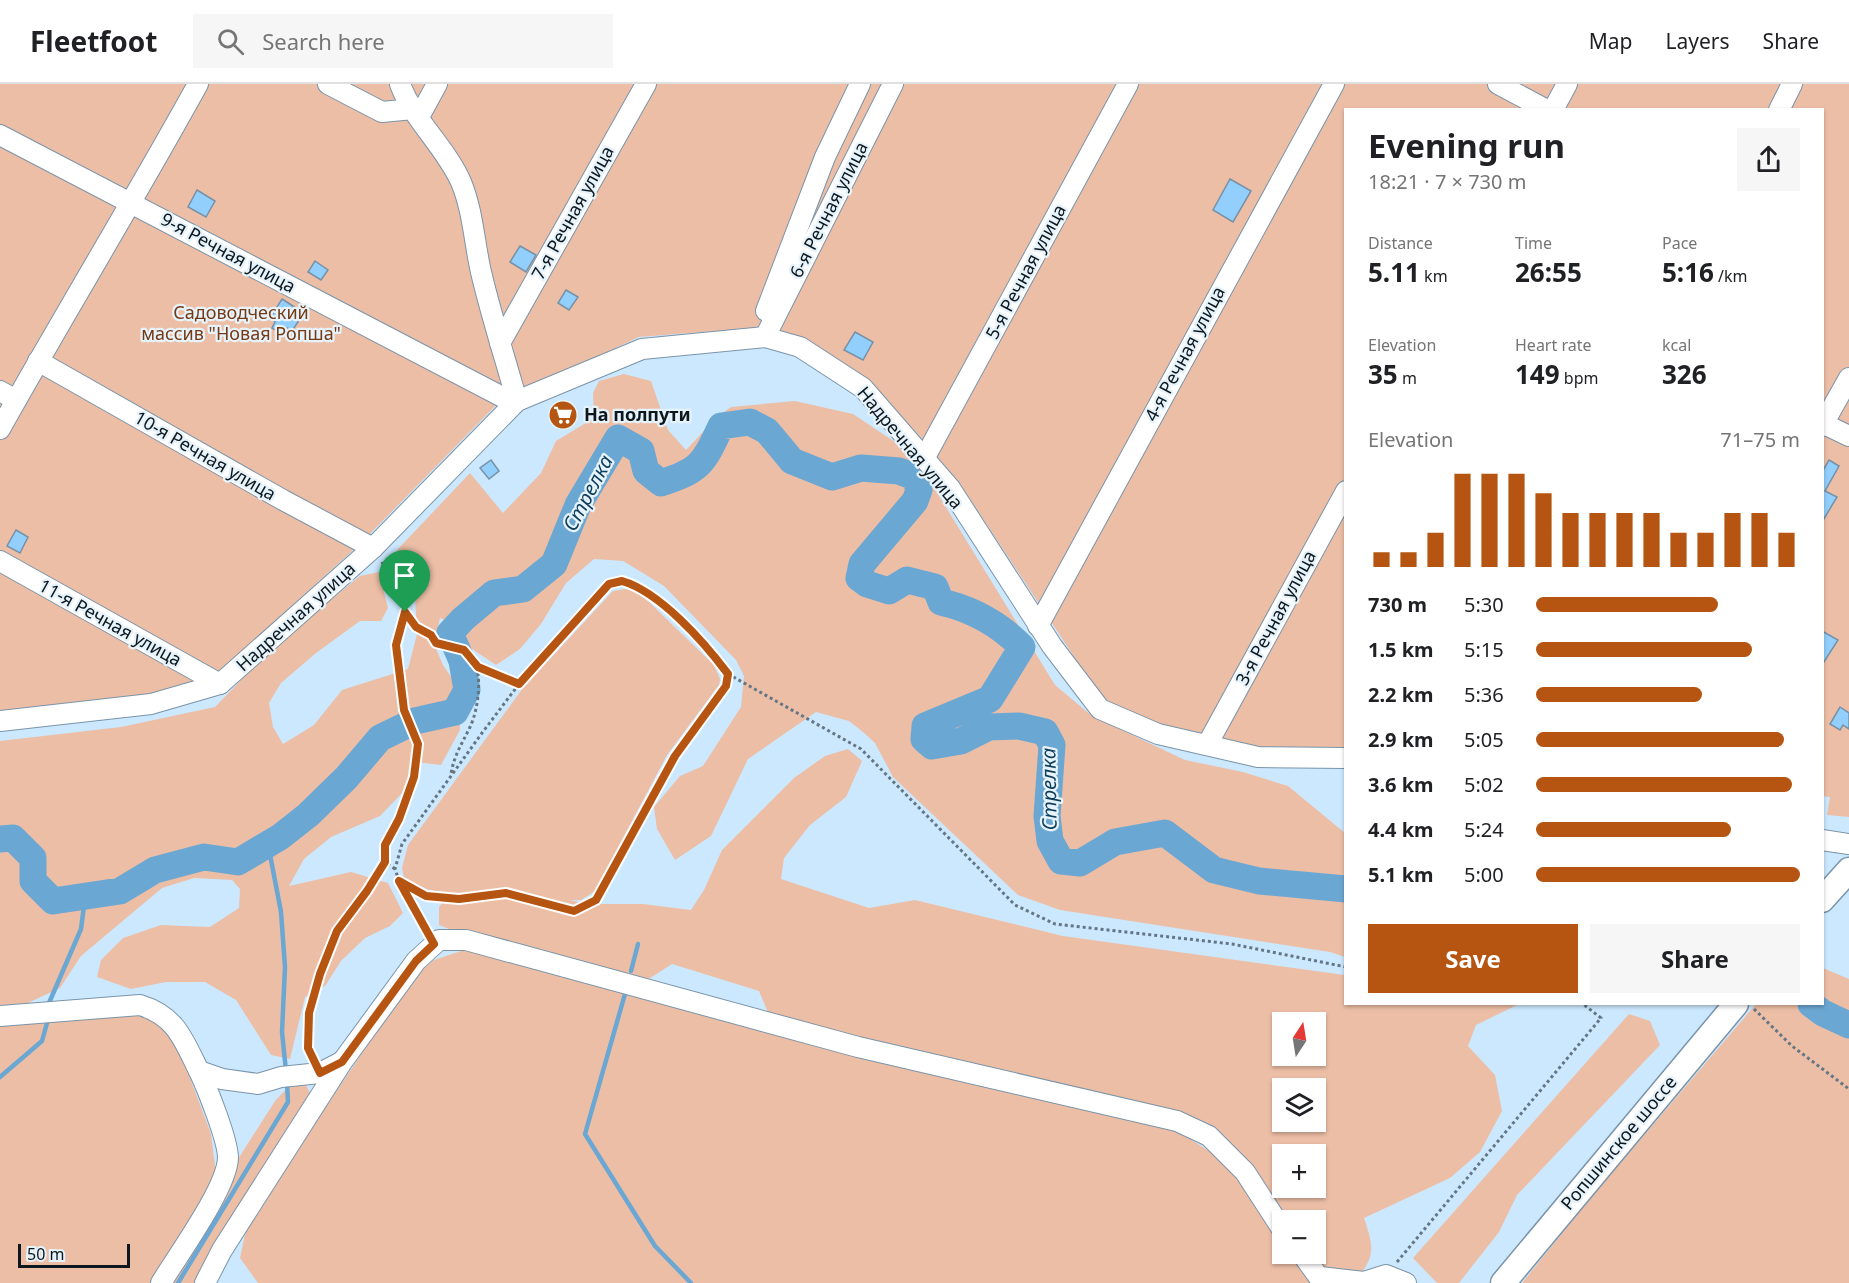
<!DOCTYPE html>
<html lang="en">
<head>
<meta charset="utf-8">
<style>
  body { margin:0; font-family:"Noto Sans",sans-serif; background:#f6f6f6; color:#202124; height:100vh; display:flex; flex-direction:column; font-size:22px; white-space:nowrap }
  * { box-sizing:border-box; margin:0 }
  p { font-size:20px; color:#757577 }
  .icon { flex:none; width:33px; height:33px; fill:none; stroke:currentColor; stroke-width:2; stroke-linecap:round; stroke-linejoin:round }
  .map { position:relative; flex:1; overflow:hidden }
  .details { position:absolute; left:1344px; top:24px; width:480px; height:897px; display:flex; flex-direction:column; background:#fff; border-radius:0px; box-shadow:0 2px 4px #0004 }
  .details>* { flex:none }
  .needle { width:39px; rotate:12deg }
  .buttons { position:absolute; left:1272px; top:928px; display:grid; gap:12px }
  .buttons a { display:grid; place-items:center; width:54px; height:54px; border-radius:0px; background:#fff; box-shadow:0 2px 4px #0004; font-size:30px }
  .scale { position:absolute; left:18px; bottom:15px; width:112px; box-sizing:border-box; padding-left:6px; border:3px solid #0d171e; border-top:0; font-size:16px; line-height:21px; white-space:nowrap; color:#0d171e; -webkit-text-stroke:4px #e7f3fb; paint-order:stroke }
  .pin { position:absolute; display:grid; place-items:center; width:51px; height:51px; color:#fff; margin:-62px -26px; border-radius:50% 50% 50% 0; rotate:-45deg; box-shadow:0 0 6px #0007 }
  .pin .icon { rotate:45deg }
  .round { display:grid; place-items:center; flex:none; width:63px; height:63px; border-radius:0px; background:#f6f6f6 }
  .head { display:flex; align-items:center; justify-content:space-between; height:102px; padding:0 24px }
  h1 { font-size:33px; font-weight:700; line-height:45px }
  .figures { display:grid; grid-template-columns:repeat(3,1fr); gap:9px; height:102px; padding:6px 24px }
  .figures div { display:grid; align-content:center }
  .figures b { font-size:26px; font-weight:700 }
  .figures small { font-size:16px; font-weight:400 }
  .figures p { font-size:16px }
  .chart { height:168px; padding:12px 24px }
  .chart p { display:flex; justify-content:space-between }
  .chart svg { width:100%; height:108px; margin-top:6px; stroke:#b55511; stroke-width:6 }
  .primary-button { display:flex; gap:12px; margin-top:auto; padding:12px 24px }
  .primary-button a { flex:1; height:69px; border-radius:0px; background:#b55511; color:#fff; font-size:24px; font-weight:700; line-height:69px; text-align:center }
  .primary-button a+a { background:#f6f6f6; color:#202124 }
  ul { padding:0 24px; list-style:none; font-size:20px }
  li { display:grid; grid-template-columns:96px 72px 1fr; align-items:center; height:45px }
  li i { height:15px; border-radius:8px; background:#b55511 }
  header { display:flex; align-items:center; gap:36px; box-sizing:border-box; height:84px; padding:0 30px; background:#fff; border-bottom:2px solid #e0e0e0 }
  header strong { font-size:28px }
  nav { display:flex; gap:33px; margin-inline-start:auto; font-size:21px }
  .search { width:420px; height:54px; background:#f6f6f6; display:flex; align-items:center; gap:15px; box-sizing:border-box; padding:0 21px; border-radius:0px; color:#757577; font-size:22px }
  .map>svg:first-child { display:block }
  .green { fill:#ecbea6; fill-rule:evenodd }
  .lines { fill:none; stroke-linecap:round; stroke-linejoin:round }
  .stream { stroke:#6ba7d3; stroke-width:4.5 }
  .river { stroke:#6ba7d3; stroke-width:27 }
  .building { fill:#92cffd; stroke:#7791a6; stroke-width:1.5 }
  .minor-casing { stroke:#7a94a9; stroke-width:22 }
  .major-casing { stroke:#7a94a9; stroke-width:27 }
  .path { stroke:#647684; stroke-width:3; stroke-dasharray:3 3; stroke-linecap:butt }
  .minor { stroke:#fff; stroke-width:20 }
  .major { stroke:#fff; stroke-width:24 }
  .route-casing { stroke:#fff; stroke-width:12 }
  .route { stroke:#b55511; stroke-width:8 }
  .labels { text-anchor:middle; stroke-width:4.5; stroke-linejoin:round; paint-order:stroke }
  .street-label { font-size:18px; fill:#0d171e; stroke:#e7f3fb }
  .park-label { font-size:18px; fill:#753914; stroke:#e7f3fb }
  .poi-label { font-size:18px; font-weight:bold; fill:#0d171e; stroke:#e7f3fb; text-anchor:start }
  .water-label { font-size:20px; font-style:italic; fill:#0c3d5b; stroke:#e7f3fb }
</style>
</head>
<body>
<header>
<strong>Fleetfoot</strong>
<div class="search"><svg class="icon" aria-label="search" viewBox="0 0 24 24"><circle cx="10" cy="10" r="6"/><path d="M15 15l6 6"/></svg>Search here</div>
<nav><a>Map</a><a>Layers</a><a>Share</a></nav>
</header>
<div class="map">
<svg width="1849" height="1199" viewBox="0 0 1849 1199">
  <rect width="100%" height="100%" fill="#cce8fe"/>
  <g class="green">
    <path d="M0 0H1849V733L1827 731 1830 713 1822 712V26H1346L1345 667 1259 666 1161 642 1104 618 958 397 871 297 804 254 766 243 639 253 558 291 505 312 361 459 215 591 145 611 0 627Z"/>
    <path d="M624 290 651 297 668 346 686 366 717 333 731 323 795 317 853 330 895 358 933 402 1055 601 1092 632 1185 676 1243 688 1288 702 1345 749V873L1330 868 1060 826 1018 811 893 693 875 659 863 648 849 637 816 628 748 675 711 752 675 776 657 745 654 723 680 692 703 682 741 623 744 592 736 576 664 502 623 477 594 475 566 499 541 540 520 565 496 581 469 563 463 544 440 534 434 560 443 581 458 603 460 646 441 681 416 678 406 705 380 732 331 753 304 775 289 802 351 788 388 799 403 829 390 842 365 854 341 877 325 902 305 913 290 975 271 971 236 916 205 898H166L131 905 97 893 101 876 123 854 161 841 210 843 239 824 240 805 232 796 194 794 162 804 81 872 60 904 17 924 0 926V657L121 643 215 623 276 560 360 492 379 488 388 524 381 537H360L316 569 281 599 269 619 273 643 283 660 314 641 342 606 408 585 417 550 415 513 393 482 397 466 470 389 503 429 541 389 556 357 594 334 593 309 599 297Z"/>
    <path d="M626 505 637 508 650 519 714 581 720 595 719 601 667 671 595 807 581 816H570L587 820H643L691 826 704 806 722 766 794 694 825 672 848 665 862 677 846 713 810 741 784 774 781 795 869 824 915 816 1063 852 1345 891 1346 920H1519L1476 941 1468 962 1495 991 1502 1027 1480 1068 1450 1094 1364 1134C1375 1166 1375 1174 1353 1199H258L240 1174 245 1150 319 1033 414 892 434 876 467 865 1172 1043 1224 1077 1259 1125 1212 1049 769 931 759 907 672 880 647 896 467 852 439 841V823L450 809 429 806 404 795 402 784 408 761 523 604 613 507ZM1282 939H1316V972H1282ZM1282 1005H1316V1038H1282ZM1282 1071H1316V1104H1282ZM1282 1137H1316V1170H1282Z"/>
    <path d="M1823 884 1849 895V1199H1522L1593 1111 1756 920H1822Z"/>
    <path d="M138 930 163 942 184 978 211 1050 216 1090 152 1199H0V940Z"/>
    <path d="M1629 930 1650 937 1660 961 1517 1111 1499 1148 1459 1199H1437L1413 1174Z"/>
    <path d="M299 996 306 1001 311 1011 197 1199H159L275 1017 294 997Z"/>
  </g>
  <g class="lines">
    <g class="stream">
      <path d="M268 760 281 828 285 883 282 948 286 987"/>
      <path d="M631 887 638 860"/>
      <path d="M625 910 585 1050 655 1162 691 1199"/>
      <path d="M49 919 81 845 85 814"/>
      <path d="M0 993 42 957 47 939"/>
      <path d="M178 1199 288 1018 287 999"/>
    </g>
    <g class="river">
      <path d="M0 755 13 754 33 774V797L53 817 120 807 155 786 204 773 238 778 280 753 308 731 346 694 380 654 415 637 455 628 467 606 462 577 450 549 463 535 494 509 523 505 554 480 578 421 618 354 641 367 646 387 661 399C701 386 703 380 721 342L750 338 767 347 792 377 832 393 861 384 899 387 915 393 919 406 915 417 862 480 859 494 867 500 889 507 907 496 935 503 941 518C973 525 999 540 1022 563L990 615 925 642 924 655 932 662 961 657 989 643 1019 642 1045 648 1052 661 1047 732 1050 757 1061 777 1080 779 1115 758 1165 749 1214 786 1259 797 1346 805"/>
      <path d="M1811 920 1823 929 1849 941"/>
    </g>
  </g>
  <g class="building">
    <path d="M1230 95 1251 107 1233 138 1213 126Z"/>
    <path d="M197 106 215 117 206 133 188 123Z"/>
    <path d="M520 162 536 171 526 188 510 178Z"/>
    <path d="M315 177 328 186 321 196 308 188Z"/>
    <path d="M566 206 578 213 569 226 558 219Z"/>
    <path d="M282 215 304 229 292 247 287 244 283 251 272 244 275 238 270 234Z"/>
    <path d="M855 248 873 258 863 276 844 266Z"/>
    <path d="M566 319 576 333 561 342 552 328Z"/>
    <path d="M491 376 499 387 489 395 480 384Z"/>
    <path d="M1829 376 1839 382 1825 407 1837 413 1822 438V388Z"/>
    <path d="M16 446 28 453 20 469 7 462Z"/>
    <path d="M1822 547 1838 556 1822 581Z"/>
    <path d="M1840 623 1849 629V645L1843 641 1840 646 1830 640Z"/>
  </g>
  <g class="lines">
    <g class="minor-casing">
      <g id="minor">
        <path d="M328 0 382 28 413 25"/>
        <path d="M400 0C413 36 445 62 461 98 473 127 474 157 481 188 491 231 505 274 517 317"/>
        <path d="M1498 0 1547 26"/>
        <path d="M1553 26 1567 0"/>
        <path d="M1779 26 1792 0"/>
        <path d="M419 33 437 0"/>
        <path d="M0 51 514 319"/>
        <path d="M766 227 825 73 860 0"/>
        <path d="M765 253 893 0"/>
        <path d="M500 259 646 0"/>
        <path d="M38 277 283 416 373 464"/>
        <path d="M0 307 16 316"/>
        <path d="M1822 339 1849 352"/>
        <path d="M1822 342 1849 294"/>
        <path d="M0 345C65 229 134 116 198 0"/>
        <path d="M924 375 1128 0"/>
        <path d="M0 477 220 600"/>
        <path d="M1038 542 1334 0"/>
        <path d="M0 637 151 620 220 600 373 464 517 317 642 265 765 253 800 263 863 304 950 404 1052 562 1100 625 1158 650 1258 673 1346 674"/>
        <path d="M1207 661 1346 407"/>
        <path d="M1822 756 1849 760"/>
        <path d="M0 932 140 921C176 932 183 955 199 987L222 995 258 1000 281 993 320 989 341 978"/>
        <path d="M1302 1170 1323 1199"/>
        <path d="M1320 1193 1364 1198 1386 1191 1406 1199"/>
        <path d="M161 1199C178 1171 227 1104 228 1074 228 1056 207 1004 199 987"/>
        <path d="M205 1199 222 1166 342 978 416 877 439 856H466L858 963 1177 1037 1209 1052 1245 1088 1282 1145"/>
      </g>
    </g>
    <g class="major-casing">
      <g id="major">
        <path d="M1822 816 1849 786"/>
        <path d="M1503 1199 1736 920"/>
      </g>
    </g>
    <g class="path">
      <path d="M382 478C390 496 402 527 415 541 422 549 430 551 436 559 445 561 456 562 464 566 486 576 479 625 470 643 462 660 454 671 451 690"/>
      <path d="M622 497C660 508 703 558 728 590L726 602 675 672 596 816 575 827 506 809 459 815 426 812 399 797 395 785 402 760 482 649 519 600 590 520 609 500Z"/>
      <path d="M478 583 519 600"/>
      <path d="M728 590 861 665 1015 821 1055 840 1232 860 1346 883"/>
      <path d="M395 785 385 778V761L399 735 414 693 418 660 404 626 396 561 405 528"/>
      <path d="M400 799 426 846"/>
      <path d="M1754 925 1792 962 1849 1005"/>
      <path d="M313 974C298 944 320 874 337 846 352 822 370 802 385 778"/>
      <path d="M1397 1178 1601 934 1583 920"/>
    </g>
    <use href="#minor" class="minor"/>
    <use href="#major" class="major"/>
  </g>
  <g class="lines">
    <g class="route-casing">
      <path id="route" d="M622 497C660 508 704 558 728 590L726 602 675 672 596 816 574 827 506 809 459 815 426 812 399 797 434 860 416 877 342 978 320 989 308 964 309 929 320 890 337 847 367 807 385 778V761L399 735 414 693 418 660 404 626 396 561 405 528 416 543 431 551 436 559 464 566 478 583 519 600 609 500Z"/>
    </g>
    <use href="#route" class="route"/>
  </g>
  <defs>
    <g id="supermarket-disc" transform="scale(1.5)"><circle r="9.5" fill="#b55511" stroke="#e7f3fb"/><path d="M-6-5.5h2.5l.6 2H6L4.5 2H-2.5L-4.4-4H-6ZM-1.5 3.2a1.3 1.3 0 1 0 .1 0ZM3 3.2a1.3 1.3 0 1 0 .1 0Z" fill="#fff"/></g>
  </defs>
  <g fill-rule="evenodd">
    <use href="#supermarket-disc" x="563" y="331"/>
  </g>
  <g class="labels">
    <g class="street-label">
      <text transform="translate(829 126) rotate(-63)" y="6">6-я Речная улица</text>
      <text transform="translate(573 129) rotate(-61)" y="6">7-я Речная улица</text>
      <text transform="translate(228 169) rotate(28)" y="6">9-я Речная улица</text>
      <text transform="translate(1026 188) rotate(-62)" y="6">5-я Речная улица</text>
      <text transform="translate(1185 270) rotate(-62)" y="6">4-я Речная улица</text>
      <text transform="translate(910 364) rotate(50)" y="6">Надречная улица</text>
      <text transform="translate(205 372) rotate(30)" y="6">10-я Речная улица</text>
      <text transform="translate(296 533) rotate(-42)" y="6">Надречная улица</text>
      <text transform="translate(1276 534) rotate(-62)" y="6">3-я Речная улица</text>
      <text transform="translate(110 539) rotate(29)" y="6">11-я Речная улица</text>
      <text transform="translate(1619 1059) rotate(-50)" y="6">Ропшинское шоссе</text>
    </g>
    <g class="park-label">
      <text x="241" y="235">Садоводческий<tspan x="241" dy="21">массив "Новая Ропша"</tspan></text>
    </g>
    <g class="poi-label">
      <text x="584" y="337">На полпути</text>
    </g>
    <g class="water-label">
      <text transform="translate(588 409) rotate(-62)" y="7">Стрелка</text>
      <text transform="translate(1049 705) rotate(-91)" y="7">Стрелка</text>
    </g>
  </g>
</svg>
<div class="buttons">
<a><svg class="needle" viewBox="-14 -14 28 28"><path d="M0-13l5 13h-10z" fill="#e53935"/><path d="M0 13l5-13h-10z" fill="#757577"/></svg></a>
<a><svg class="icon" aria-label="layers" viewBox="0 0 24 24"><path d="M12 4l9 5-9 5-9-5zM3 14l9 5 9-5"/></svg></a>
<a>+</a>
<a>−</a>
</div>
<div class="scale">50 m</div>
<div class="pin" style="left:405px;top:528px;background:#1e9e55"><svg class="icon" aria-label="arrive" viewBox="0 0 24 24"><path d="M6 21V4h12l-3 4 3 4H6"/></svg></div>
<section class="details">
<div class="head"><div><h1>Evening run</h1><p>18:21 · 7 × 730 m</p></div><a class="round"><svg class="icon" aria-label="share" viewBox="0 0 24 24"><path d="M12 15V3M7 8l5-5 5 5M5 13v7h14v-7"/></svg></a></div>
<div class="figures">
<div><p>Distance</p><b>5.11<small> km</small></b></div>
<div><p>Time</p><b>26:55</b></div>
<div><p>Pace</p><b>5:16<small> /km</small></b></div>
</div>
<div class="figures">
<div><p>Elevation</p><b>35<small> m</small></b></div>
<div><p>Heart rate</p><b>149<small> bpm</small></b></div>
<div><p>kcal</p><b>326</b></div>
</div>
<div class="chart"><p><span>Elevation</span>71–75 m</p>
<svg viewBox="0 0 160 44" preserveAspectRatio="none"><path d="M5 44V38M15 44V38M25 44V30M35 44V6M45 44V6M55 44V6M65 44V14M75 44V22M85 44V22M95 44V22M105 44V22M115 44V30M125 44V30M135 44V22M145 44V22M155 44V30"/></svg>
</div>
<ul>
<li><b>730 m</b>5:30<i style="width:69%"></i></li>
<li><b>1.5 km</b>5:15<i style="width:82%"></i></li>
<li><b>2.2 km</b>5:36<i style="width:63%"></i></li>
<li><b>2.9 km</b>5:05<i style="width:94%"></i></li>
<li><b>3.6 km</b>5:02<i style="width:97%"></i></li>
<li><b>4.4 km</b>5:24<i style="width:74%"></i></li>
<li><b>5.1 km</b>5:00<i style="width:100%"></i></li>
</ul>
<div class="primary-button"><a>Save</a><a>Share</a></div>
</section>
</div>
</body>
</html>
